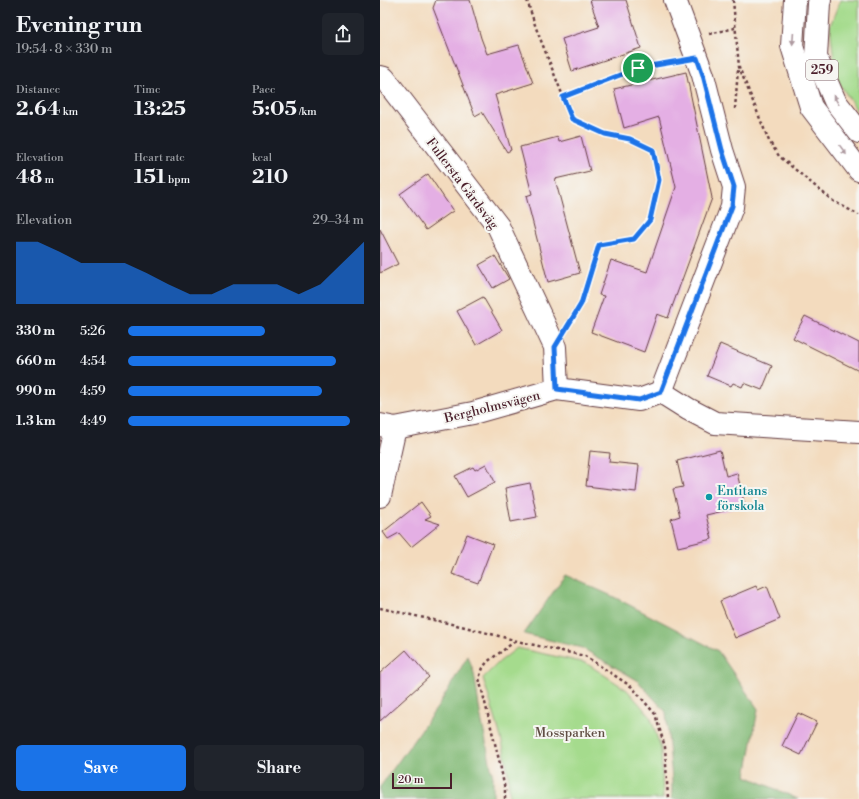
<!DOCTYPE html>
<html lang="en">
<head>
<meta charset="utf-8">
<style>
  body { margin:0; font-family:"Libre Bodoni",serif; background:#20242c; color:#f1f3f6; height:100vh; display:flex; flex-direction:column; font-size:15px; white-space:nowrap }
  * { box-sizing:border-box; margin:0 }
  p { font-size:13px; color:#9ea1a6 }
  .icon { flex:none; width:22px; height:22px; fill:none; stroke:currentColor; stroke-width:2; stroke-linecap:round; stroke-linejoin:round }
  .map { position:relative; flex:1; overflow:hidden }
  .details { display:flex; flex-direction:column; background:#171b24; width:380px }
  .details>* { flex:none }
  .scale { position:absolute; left:12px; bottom:10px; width:60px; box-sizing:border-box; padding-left:4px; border:2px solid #4a1f2b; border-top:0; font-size:11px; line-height:14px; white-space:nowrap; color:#4a1f2b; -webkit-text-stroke:3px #f6f6f2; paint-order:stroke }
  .pin { position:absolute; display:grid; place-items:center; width:34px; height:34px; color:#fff; margin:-17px; border:2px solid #fff; border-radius:50%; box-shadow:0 1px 4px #0007 }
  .round { display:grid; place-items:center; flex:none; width:42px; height:42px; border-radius:6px; background:#20242c }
  .summary { display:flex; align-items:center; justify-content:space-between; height:68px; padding:0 16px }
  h1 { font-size:22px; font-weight:700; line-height:30px }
  .figures { display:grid; grid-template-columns:repeat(3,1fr); gap:6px; height:68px; padding:4px 16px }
  .figures div { display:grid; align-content:center }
  .figures b { font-size:20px; font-weight:700 }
  .figures small { font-size:11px; font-weight:400 }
  .figures p { font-size:11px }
  .chart { height:112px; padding:8px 16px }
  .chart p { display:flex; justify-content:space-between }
  .chart svg { width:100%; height:72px; margin-top:4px; fill:#1a73e8; opacity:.7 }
  .button { display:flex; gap:8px; margin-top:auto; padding:8px 16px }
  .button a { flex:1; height:46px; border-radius:6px; background:#1a73e8; color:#fff; font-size:16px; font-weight:700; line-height:46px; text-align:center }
  .button a+a { background:#20242c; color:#f1f3f6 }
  ul { padding:0 16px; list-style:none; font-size:13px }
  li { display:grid; grid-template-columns:64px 48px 1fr; align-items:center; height:30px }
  li i { height:10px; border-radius:5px; background:#1a73e8 }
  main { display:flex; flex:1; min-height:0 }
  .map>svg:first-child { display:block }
  .green { fill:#a5db8d; stroke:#787d5c }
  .forest { fill:#84bb78; stroke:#676d52 }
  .building { fill:#e4afe4 }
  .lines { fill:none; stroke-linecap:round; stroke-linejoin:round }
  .minor-casing { stroke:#633b41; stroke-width:24 }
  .major-casing { stroke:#633b41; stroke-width:24 }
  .path { stroke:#633b41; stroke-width:2.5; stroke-dasharray:3 3; stroke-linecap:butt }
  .minor { stroke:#fff; stroke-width:22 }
  .major { stroke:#fff; stroke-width:22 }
  .oneway { fill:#ae9aa0 }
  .route-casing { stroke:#fff; stroke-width:8 }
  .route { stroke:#1a73e8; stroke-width:5 }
  .culture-dot { fill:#0f9aa8; stroke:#f6f6f2; stroke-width:1.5 }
  .labels { text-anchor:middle; stroke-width:4; stroke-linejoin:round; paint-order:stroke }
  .shield { fill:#f6f6f2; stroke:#7e6067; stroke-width:1 }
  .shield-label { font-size:12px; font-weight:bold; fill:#4a1f2b }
  .street-label { font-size:13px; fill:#4a1f2b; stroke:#f6f6f2 }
  .culture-label { font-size:13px; fill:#0d838f; stroke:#f6f6f2; text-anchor:start }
  .park-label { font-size:13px; fill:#614e44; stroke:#f6f6f2 }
</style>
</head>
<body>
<main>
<section class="details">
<div class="summary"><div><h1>Evening run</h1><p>19:54 · 8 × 330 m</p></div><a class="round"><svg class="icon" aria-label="share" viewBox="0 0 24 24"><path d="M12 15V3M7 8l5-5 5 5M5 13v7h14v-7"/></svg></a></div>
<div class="figures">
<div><p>Distance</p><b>2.64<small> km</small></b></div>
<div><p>Time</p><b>13:25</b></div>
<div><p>Pace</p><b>5:05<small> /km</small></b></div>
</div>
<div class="figures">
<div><p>Elevation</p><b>48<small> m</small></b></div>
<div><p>Heart rate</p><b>151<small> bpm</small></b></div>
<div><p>kcal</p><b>210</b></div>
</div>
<div class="chart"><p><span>Elevation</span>29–34 m</p>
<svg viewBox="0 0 160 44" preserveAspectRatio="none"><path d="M0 44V6L10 6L20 12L30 19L40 19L50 19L60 25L70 32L80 38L90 38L100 32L110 32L120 32L130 38L140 32L150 19L160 6V44z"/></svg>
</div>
<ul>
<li><b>330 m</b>5:26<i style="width:58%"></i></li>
<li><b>660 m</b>4:54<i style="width:88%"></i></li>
<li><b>990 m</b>4:59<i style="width:82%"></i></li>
<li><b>1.3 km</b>4:49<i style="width:94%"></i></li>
</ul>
<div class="button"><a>Save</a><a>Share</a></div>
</section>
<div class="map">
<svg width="479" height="799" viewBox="0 0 479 799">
  <rect width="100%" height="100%" fill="#f6f6f2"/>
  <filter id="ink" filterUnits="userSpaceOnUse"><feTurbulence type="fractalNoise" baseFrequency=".025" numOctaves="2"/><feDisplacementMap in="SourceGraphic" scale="8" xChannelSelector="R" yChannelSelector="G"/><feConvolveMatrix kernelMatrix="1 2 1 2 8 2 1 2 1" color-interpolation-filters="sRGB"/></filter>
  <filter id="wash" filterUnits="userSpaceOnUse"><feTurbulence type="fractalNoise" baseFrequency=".012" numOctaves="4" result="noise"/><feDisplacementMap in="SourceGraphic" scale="16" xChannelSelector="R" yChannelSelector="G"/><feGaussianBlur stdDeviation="0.9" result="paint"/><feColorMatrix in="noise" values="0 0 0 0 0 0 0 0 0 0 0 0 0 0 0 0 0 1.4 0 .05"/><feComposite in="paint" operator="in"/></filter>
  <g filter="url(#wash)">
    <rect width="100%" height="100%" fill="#f3dbbe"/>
    <g class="green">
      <path d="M460 0H479V114L456 78 450 26Z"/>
      <path d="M137 648 206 663 247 690 270 716 281 749 283 799H129C131 759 114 716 103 678L119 662Z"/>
    </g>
    <g class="forest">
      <path d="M185 575 232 596 338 651 378 709 366 776 418 799H292V779L286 712 257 680 202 648 144 634Z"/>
      <path d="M88 656 94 673 100 713 113 777V799H0V787L59 705Z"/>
    </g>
    <g id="blocks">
      <g class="building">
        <path d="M56 0H90L101 38 107 54 139 45 153 83 115 95 131 150 127 152 102 112 95 116 53 8Z"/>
        <path d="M210 0H246L261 48 192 71 182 39 219 27Z"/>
        <path d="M306 72 332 198 288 318 277 314 264 352 211 332 224 296 219 295 231 260 267 272 296 187 279 117 244 128 234 89Z"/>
        <path d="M201 136 210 171 175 179 200 273 168 282 146 196 152 194 140 147 178 137 179 142Z"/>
        <path d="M48 174 73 211 46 230 20 194Z"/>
        <path d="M0 229 18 264 0 273Z"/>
        <path d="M115 256 129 279 113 288 99 265Z"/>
        <path d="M103 297 122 330 96 345 77 311Z"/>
        <path d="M425 316 479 343V371L413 338Z"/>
        <path d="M340 344 392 366 382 390 364 383 362 387 353 383 351 386 327 376Z"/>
        <path d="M340 450 346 476 357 473 365 506 326 515 332 539 298 547 291 519 300 516 293 489 303 487 297 461Z"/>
        <path d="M210 451 230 453 229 462 259 465 256 492 206 486Z"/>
        <path d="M106 464 115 482 87 497 75 476 93 467 95 470Z"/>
        <path d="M150 483 157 517 131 522 125 488Z"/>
        <path d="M41 502 51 516 45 519 60 524 31 547 19 533 8 539 3 532Z"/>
        <path d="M87 534 113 544 98 583 72 574Z"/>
        <path d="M376 586 378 590 387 586 400 619 355 638 340 601Z"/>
        <path d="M26 650 49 677 0 721V673Z"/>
        <path d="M418 713 437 722 421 755 402 746Z"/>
      </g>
    </g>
  </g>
  <g filter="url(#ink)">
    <use href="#blocks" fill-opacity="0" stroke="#633b41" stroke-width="1"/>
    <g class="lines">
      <g class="minor-casing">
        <g id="minor">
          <path d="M0 77 4 78 118 226 175 347 177 389"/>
          <path d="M281 392 352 207 354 187 342 150 323 75 295 0"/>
          <path d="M0 425 15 428 93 413 177 389 259 400 281 392 308 409 335 423 479 432"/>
          <path d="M0 496 15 428"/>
        </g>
      </g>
      <g class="major-casing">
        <g id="major">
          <path d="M415 0 412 46 431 107 479 170"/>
          <path d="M440 0 439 3 436 57 455 101 479 132"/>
        </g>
      </g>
      <g class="path">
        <path d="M147 0 156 28 192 119 225 134 250 139 273 150 279 180 270 220 254 239 219 245 201 304 188 326"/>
        <path d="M353 0 359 67 389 141 399 156 453 201 479 215"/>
        <path d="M329 34 355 28"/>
        <path d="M183 97 258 69 297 62"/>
        <path d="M355 109 358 69"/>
        <path d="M0 608 85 627 145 643 205 656 252 687 275 714 285 747 288 799"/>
        <path d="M125 799V790L120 764 99 678 103 668 107 662 137 640"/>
      </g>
      <use href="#minor" class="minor"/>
      <use href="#major" class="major"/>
    </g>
    <defs><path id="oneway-solid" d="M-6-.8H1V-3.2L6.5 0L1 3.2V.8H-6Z"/></defs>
    <g class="oneway">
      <use href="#oneway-solid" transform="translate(413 39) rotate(94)"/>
      <use href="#oneway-solid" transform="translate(456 100) rotate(-120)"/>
      <use href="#oneway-solid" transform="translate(463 150) rotate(54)"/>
    </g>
  </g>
  <g class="lines" filter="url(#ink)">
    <g class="route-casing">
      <path id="route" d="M317 58 323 75 342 150 354 187 352 206 281 392 259 400 177 389 175 347 201 304 219 245 254 239 270 220 279 180 273 150 250 139 225 134 192 119 183 97 258 68Z"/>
    </g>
    <use href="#route" class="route"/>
  </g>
  <circle class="culture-dot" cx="329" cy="497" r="4"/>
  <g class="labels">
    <rect class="shield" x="426" y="60" width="32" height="20" rx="3"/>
    <g class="shield-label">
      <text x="442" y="74">259</text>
    </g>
    <g class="street-label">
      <text transform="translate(83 183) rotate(53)" y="5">Fullersta Gårdsväg</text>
      <text transform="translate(112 406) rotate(-14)" y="5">Bergholmsvägen</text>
    </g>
    <g class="culture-label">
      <text x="337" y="495">Entitans<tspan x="337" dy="15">förskola</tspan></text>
    </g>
    <g class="park-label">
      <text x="190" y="737">Mossparken</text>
    </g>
  </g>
</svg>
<div class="scale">20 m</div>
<div class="pin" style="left:258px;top:68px;background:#1e9e55"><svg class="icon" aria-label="arrive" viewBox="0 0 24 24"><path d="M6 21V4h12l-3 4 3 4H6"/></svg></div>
</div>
</main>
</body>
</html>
